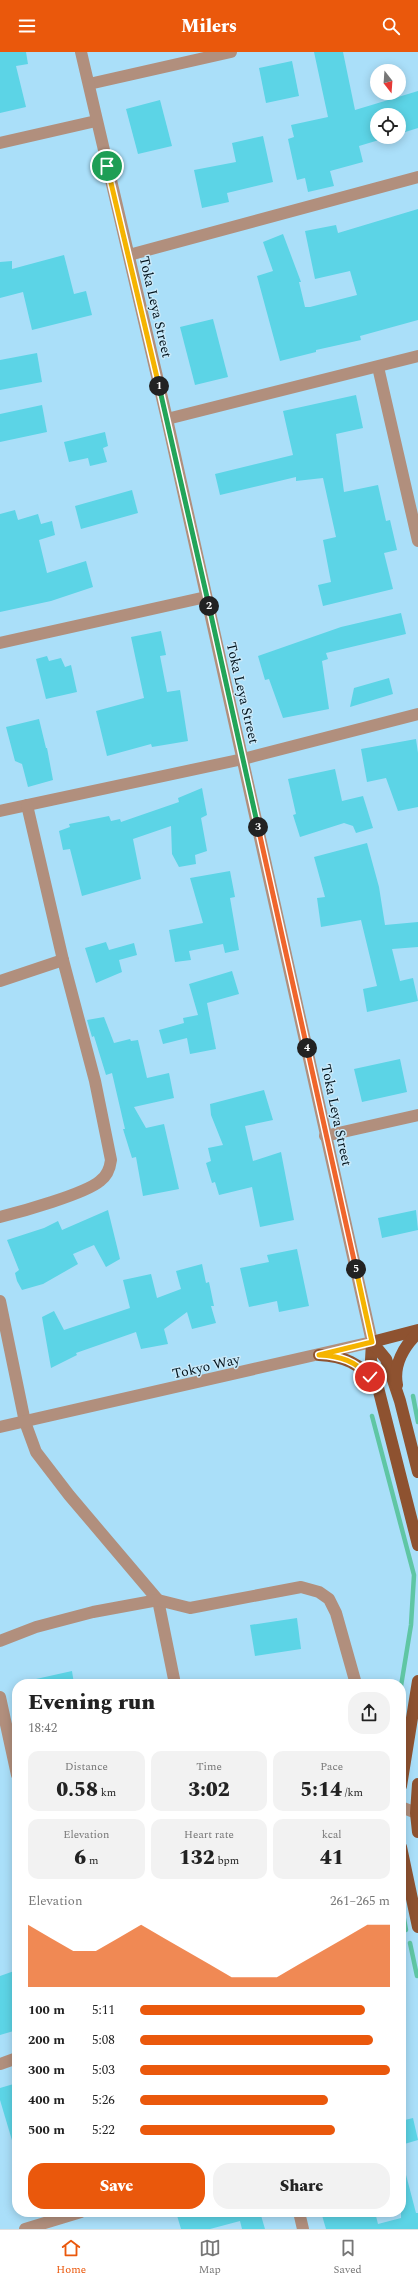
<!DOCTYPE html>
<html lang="en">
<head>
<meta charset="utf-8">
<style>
  body { margin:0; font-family:Spectral,serif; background:#f2f2f2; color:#222; height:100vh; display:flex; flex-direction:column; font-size:15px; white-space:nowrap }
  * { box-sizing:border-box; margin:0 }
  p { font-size:13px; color:#767676 }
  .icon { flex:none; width:22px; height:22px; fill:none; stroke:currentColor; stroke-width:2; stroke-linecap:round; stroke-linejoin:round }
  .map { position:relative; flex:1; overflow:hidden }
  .details { position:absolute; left:12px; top:1627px; width:394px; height:538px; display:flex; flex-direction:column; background:#fff; border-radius:16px; box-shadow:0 2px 10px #0003 }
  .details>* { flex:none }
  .needle { width:26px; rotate:163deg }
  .fabs { position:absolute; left:370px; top:12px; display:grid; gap:8px }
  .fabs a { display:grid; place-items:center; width:36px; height:36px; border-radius:50%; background:#fff; box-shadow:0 2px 10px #0003; font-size:20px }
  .pin { position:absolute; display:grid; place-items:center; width:34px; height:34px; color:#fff; margin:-17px; border:2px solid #fff; border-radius:50%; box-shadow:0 1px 4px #0007 }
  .km { position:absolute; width:20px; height:20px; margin:-10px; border-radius:50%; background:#222; color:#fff; font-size:11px; line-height:20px; text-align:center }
  .round { display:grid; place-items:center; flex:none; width:42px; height:42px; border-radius:16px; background:#f2f2f2 }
  .overview { display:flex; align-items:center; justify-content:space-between; height:68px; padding:0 16px }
  h1 { font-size:22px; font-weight:800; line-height:30px }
  .metrics { display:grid; grid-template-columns:repeat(3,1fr); gap:6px; height:68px; padding:4px 16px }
  .metrics div { display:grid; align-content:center; border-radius:10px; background:#f2f2f2; text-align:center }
  .metrics b { font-size:20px; font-weight:800 }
  .metrics small { font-size:11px; font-weight:400 }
  .metrics p { font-size:11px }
  .chart { height:112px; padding:8px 16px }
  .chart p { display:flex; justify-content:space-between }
  .chart svg { width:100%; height:72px; margin-top:4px; fill:#ea580c; opacity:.7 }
  .action { display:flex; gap:8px; margin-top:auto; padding:8px 16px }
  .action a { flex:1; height:46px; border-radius:16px; background:#ea580c; color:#fff; font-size:16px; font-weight:800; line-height:46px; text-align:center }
  .action a+a { background:#f2f2f2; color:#222 }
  ul { padding:0 16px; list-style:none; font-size:13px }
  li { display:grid; grid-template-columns:64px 48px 1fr; align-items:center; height:30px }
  li i { height:10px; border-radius:5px; background:#ea580c }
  header { display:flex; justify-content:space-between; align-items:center; height:52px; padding:0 16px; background:#ea580c; color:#fff; font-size:18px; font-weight:800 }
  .tabs { display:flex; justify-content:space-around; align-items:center; height:56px; border-top:1px solid #e0e0e0; background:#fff; font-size:11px; color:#767676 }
  .tabs a { display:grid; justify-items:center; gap:2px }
  .tabs .active { color:#ea580c }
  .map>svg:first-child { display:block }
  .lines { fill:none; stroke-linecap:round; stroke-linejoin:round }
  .stream { stroke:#5fc6a4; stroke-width:4.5 }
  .building { fill:#5cd4e6 }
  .minor { stroke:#b18f7d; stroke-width:12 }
  .major { stroke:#8e5230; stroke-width:12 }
  .split-1-casing { stroke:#fff; stroke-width:8 }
  .split-2-casing { stroke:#fff; stroke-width:8 }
  .split-3-casing { stroke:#fff; stroke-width:8 }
  .split-4-casing { stroke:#fff; stroke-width:8 }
  .split-5-casing { stroke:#fff; stroke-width:8 }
  .split-6-casing { stroke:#fff; stroke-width:8 }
  .split-1 { stroke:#f5b400; stroke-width:5 }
  .split-2 { stroke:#22a559; stroke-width:5 }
  .split-3 { stroke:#22a559; stroke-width:5 }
  .split-4 { stroke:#f0652b; stroke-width:5 }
  .split-5 { stroke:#f0652b; stroke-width:5 }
  .split-6 { stroke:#f5b400; stroke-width:5 }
  .labels { text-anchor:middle; stroke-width:3; stroke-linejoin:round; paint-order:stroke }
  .street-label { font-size:14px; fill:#00111a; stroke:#c9e9f9 }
</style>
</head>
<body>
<header><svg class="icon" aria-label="menu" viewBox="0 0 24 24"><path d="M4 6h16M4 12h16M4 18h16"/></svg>Milers<svg class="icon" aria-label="search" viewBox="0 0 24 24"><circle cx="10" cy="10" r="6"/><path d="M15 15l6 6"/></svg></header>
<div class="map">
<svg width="418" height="2177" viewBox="0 0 418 2177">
  <rect width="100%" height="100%" fill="#aadff9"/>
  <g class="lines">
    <g class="stream">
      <path d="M413 1344 418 1370"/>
      <path d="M372 1364 414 1523 411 1573 401 1634"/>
      <path d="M401 1851 406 1878"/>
      <path d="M410 1891 417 1924"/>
    </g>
  </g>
  <g class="building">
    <path d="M0 0H26L28 12 16 14 26 55 0 61Z"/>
    <path d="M314 0H343L355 58 418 39V76L399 82V63H377V85H389L359 94 363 110 330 119 334 134 308 140 305 126 297 128 288 87 294 85 291 73 328 65Z"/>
    <path d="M292 9 299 44 266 51 259 16Z"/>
    <path d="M160 48 172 94 138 102 126 57Z"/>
    <path d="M263 84 273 130 227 141 229 150 202 156 194 118 236 110 232 91Z"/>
    <path d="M418 157V268L360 284 361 288 316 298V300L280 309 257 224 273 219 263 190 283 182 301 230H299L305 255H310L357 243 350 219 315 227 305 179 336 173 338 181Z"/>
    <path d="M64 203 74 242 86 239 92 263 32 278 23 240 0 246V210L12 209V217Z"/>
    <path d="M213 267 228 325 195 333 180 275Z"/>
    <path d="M37 301 42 330 0 338V308Z"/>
    <path d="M356 343 363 376 336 382 344 440 378 433 386 469 390 468 397 498 384 501 393 537 323 554 318 533 331 530 323 488 336 485 323 426 296 429V425L220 443 215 422 293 403 283 359Z"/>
    <path d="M42 353 47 380 0 390V362Z"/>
    <path d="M105 380 108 394 103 396 107 410 90 414 88 406 69 410 64 390Z"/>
    <path d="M132 438 138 461 81 477 75 454Z"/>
    <path d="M15 458 18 468 38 462 41 472 52 469 55 483 39 488 47 521 86 509 93 535 51 549 0 560V462Z"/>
    <path d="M401 561 406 582 326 601 328 607 322 609 329 657 283 666 269 627 265 628 258 604 341 575Z"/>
    <path d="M161 579 166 603 160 604 167 640 180 638 188 689 152 695 151 692 107 704 96 659 144 646 131 585Z"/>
    <path d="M47 604 49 609 61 606 65 615 71 613 77 640 46 647 36 607Z"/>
    <path d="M389 626 393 642 350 655 354 636Z"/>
    <path d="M39 667 46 696H47L53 728 28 735 22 712 15 709 6 675Z"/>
    <path d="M416 687 418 701V755L398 759 386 726 367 730 361 697Z"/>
    <path d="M335 717 342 749 363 744 373 776 356 781 353 774 344 771 300 785 293 763 296 762 288 727Z"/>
    <path d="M202 736 207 763 201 766 207 799 195 803 196 812 179 815 172 802 171 774 133 787 141 827 82 844 70 797 63 798 59 779 70 775 69 772 109 764 111 769 120 767 121 770 179 750 178 746Z"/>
    <path d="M367 791 379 835 385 873 418 870V895L392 897 400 929 413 926 418 949 367 960 363 937 377 934 361 868 321 875 317 846 325 845 314 805Z"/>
    <path d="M230 819 235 845 230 846 239 898 225 901 223 892 189 899 191 908 175 910 169 878 203 871 190 826Z"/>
    <path d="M106 890 109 898 134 891 137 903 119 908 122 920 96 931 85 896Z"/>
    <path d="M232 919 239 942 207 951 216 997 190 1002 187 986 163 992 159 978 184 971 183 966 198 963 189 932Z"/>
    <path d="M104 965 114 991 130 987 131 989 138 988 147 1026 169 1021 174 1046 134 1055 146 1076 164 1072 179 1137 143 1144 136 1105 132 1106 123 1077H125L112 1021 106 1023 94 984 92 985 87 968Z"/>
    <path d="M400 1007 407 1040 362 1050 354 1017Z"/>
    <path d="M264 1038 273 1068 245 1074 253 1109 281 1100 294 1168 260 1175 252 1135 219 1143 215 1130 212 1131 206 1111 211 1109 208 1096 223 1093 211 1063 210 1052Z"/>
    <path d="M108 1158 120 1207 106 1215 94 1193 73 1202 78 1212 43 1232 22 1238 17 1229 15 1221 19 1218 7 1188 44 1176 58 1169 62 1178Z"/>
    <path d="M416 1158 418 1178 382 1186 378 1166Z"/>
    <path d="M297 1197 309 1254 279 1260 277 1249 249 1255 240 1216 269 1210 267 1203Z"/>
    <path d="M202 1212 206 1231 209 1230 214 1254H211L216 1271 192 1277 187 1260 164 1277 168 1292 141 1297 136 1280 76 1301 77 1303 51 1316 42 1265 54 1259 64 1278 130 1256 123 1228 151 1222 157 1246 181 1237 176 1219Z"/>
    <path d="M297 1566 301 1597 255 1604 250 1573Z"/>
    <path d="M72 1619 74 1632H37L36 1627Z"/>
    <path d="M17 1918V1978L0 1983V1924Z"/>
    <path d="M17 2031V2094L14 2095 0 2048V2036Z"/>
    <path d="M413 2066 418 2088 401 2093V2069Z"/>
    <path d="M401 2119H405L416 2161H418V2177H326L321 2160H375L378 2172 401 2166Z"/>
    <path d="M176 2160H260L265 2177H242L240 2169 210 2177H181Z"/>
  </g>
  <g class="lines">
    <g class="minor">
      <path d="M89 32 231 0"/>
      <path d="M0 91 96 69"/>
      <path d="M129 203 418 125"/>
      <path d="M378 315 418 489"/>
      <path d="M167 367 418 304"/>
      <path d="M0 591 206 545"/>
      <path d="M0 759 243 707 418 662"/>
      <path d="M0 929 63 908"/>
      <path d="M325 1084 418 1063"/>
      <path d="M0 1165C20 1160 85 1142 100 1129 107 1124 110 1116 111 1108L95 1029 63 908 27 753"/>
      <path d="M0 1249 25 1370 36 1400 69 1443 158 1548 175 1632"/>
      <path d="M0 1375 372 1290 167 367 81 0"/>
      <path d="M0 1589 36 1575 93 1560 158 1548 190 1556 301 1535 319 1540 329 1547 336 1561 356 1632"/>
      <path d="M0 1645 17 1723"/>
      <path d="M401 1755 416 1761"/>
      <path d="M0 2012 17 2006"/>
      <path d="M299 2160 303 2177"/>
      <path d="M25 2177 81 2160"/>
    </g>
    <g class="major">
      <path d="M372 1290 371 1308 418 1493"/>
      <path d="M372 1290 386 1307 400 1349 418 1420"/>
      <path d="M372 1290 418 1278"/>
      <path d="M319 1303C343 1304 361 1311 375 1332"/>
      <path d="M397 1333C393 1313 404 1294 418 1281"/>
      <path d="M418 1732 416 1761 418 1780"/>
      <path d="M401 1734 418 1629"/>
      <path d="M401 1795 418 1875"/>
    </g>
  </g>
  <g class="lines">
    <g class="split-1-casing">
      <path id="split-1" d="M107 114 159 334"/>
    </g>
    <g class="split-2-casing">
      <path id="split-2" d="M159 334 209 554"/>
    </g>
    <g class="split-3-casing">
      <path id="split-3" d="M209 554 258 775"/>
    </g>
    <g class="split-4-casing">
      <path id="split-4" d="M258 775 307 996"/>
    </g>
    <g class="split-5-casing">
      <path id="split-5" d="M307 996 356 1217"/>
    </g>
    <g class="split-6-casing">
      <path id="split-6" d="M356 1217 372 1290 319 1303C341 1304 355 1309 370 1325"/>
    </g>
    <use href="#split-1" class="split-1"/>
    <use href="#split-2" class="split-2"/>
    <use href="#split-3" class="split-3"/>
    <use href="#split-4" class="split-4"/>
    <use href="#split-5" class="split-5"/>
    <use href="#split-6" class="split-6"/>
  </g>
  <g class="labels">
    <g class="street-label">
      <text transform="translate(156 255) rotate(77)" y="5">Toka Leya Street</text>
      <text transform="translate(243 641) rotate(77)" y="5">Toka Leya Street</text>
      <text transform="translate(337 1063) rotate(78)" y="5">Toka Leya Street</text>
      <text transform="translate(206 1314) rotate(-13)" y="5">Tokyo Way</text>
    </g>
  </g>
</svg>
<div class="fabs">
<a><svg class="needle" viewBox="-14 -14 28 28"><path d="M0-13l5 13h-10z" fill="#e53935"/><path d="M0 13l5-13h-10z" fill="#767676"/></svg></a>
<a><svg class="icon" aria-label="locate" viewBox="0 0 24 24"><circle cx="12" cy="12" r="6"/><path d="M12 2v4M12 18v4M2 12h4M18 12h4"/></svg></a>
</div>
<div class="pin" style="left:107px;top:114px;background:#1e9e55"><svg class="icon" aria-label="arrive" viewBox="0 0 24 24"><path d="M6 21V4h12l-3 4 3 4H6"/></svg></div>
<div class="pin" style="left:370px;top:1325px;background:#d93025"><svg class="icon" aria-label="check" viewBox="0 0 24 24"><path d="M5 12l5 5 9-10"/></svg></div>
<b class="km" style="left:159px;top:334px">1</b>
<b class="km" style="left:209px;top:554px">2</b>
<b class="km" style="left:258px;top:775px">3</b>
<b class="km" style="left:307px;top:996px">4</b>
<b class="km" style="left:356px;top:1217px">5</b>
<section class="details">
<div class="overview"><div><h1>Evening run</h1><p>18:42</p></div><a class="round"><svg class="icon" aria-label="share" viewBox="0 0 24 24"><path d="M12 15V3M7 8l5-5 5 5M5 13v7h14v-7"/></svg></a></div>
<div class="metrics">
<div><p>Distance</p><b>0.58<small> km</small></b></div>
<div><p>Time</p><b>3:02</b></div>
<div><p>Pace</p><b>5:14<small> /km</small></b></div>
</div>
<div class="metrics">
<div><p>Elevation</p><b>6<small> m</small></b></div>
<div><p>Heart rate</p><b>132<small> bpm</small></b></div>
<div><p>kcal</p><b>41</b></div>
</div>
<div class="chart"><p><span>Elevation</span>261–265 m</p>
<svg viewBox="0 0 160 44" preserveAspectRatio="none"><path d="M0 44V6L10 14L20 22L30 22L40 14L50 6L60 14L70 22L80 30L90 38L100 38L110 38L120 30L130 22L140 14L150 6L160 6V44z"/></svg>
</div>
<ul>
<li><b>100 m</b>5:11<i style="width:90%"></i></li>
<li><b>200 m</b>5:08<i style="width:93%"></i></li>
<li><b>300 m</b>5:03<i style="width:100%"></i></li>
<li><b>400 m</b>5:26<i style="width:75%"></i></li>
<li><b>500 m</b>5:22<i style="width:78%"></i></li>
</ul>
<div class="action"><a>Save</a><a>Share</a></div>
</section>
</div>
<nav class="tabs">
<a class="active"><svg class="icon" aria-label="home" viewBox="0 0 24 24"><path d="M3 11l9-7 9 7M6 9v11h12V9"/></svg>Home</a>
<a><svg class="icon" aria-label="map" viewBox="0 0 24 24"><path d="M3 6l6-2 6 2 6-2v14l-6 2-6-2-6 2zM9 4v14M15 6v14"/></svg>Map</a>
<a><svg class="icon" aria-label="saved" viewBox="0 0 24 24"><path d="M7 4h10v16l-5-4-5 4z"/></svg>Saved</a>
</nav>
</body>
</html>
